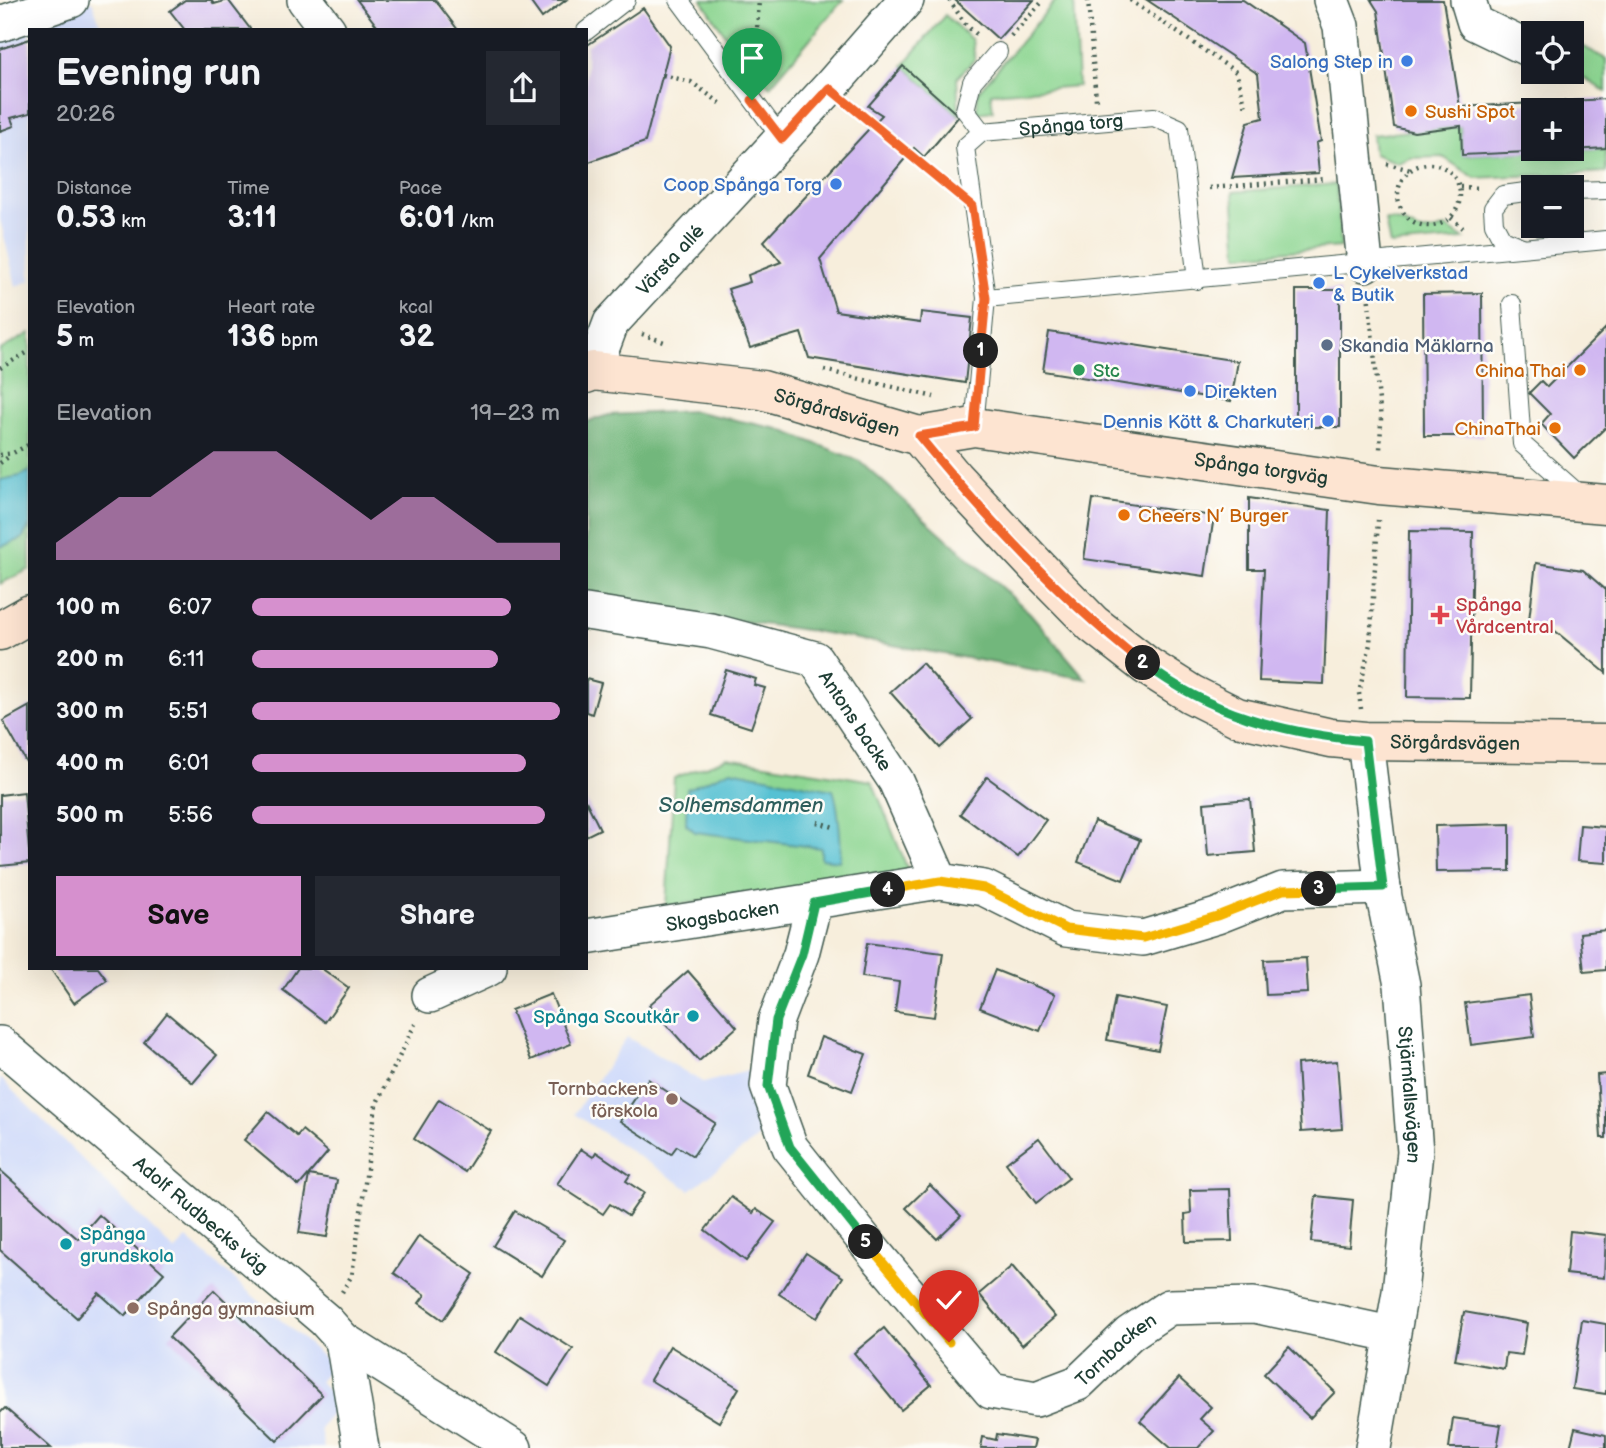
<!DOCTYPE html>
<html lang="en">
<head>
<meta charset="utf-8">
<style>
  body { margin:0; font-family:"Balsamiq Sans",sans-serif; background:#242831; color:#f1f3f6; height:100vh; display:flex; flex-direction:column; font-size:26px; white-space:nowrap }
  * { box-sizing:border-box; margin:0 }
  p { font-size:23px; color:#9ea1a6 }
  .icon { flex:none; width:38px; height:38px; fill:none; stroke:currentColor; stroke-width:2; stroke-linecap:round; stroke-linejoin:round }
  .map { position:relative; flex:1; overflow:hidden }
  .drawer { position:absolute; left:28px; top:28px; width:560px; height:942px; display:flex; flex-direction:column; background:#171b24; border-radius:0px; box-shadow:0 7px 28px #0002 }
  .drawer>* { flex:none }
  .fabs { position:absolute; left:1521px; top:21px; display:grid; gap:14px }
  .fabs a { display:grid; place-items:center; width:63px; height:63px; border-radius:0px; background:#171b24; box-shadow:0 7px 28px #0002; font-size:35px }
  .pin { position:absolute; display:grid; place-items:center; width:60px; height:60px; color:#fff; margin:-72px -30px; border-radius:50% 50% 50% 0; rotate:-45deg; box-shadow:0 0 7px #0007 }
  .pin .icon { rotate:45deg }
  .km { position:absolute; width:35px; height:35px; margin:-18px; border-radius:50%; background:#222; color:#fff; font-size:19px; line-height:35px; text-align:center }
  .round { display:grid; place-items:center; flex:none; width:74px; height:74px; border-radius:0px; background:#242831 }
  .head { display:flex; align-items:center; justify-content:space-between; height:119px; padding:0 28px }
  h1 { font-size:38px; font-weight:800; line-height:52px }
  .metrics { display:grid; grid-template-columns:repeat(3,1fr); gap:10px; height:119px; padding:7px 28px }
  .metrics div { display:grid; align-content:center }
  .metrics b { font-size:30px; font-weight:800 }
  .metrics small { font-size:19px; font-weight:400 }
  .metrics p { font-size:19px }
  .chart { height:196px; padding:14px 28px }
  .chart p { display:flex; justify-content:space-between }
  .chart svg { width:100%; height:126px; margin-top:7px; fill:#d690ce; opacity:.7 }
  .action { display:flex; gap:14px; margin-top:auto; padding:14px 28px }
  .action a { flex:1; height:80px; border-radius:0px; background:#d690ce; color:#111; font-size:28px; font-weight:800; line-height:80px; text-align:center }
  .action a+a { background:#242831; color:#f1f3f6 }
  ul { padding:0 28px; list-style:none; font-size:23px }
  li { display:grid; grid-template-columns:112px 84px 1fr; align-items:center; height:52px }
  li i { height:18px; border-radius:9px; background:#d690ce }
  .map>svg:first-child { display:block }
  .built { fill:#cfdafa }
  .green { fill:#8dd692; stroke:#568a63; stroke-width:2 }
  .forest { fill:#72b77c; stroke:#487a58; stroke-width:2 }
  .water { fill:#57c1d3; stroke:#3b7f84; stroke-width:2 }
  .building { fill:#d0b7f1 }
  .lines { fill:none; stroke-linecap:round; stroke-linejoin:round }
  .lane-casing { stroke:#3f584d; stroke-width:20 }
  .street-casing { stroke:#3f584d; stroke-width:38 }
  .secondary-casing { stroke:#3f584d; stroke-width:41 }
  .path { stroke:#3f584d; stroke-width:4.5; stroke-dasharray:2 5; stroke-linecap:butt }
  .lane { stroke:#fff; stroke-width:18 }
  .street { stroke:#fff; stroke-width:35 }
  .secondary { stroke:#fde4d1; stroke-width:38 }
  .split-1-casing { stroke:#fff; stroke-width:14 }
  .split-2-casing { stroke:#fff; stroke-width:14 }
  .split-3-casing { stroke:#fff; stroke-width:14 }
  .split-4-casing { stroke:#fff; stroke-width:14 }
  .split-5-casing { stroke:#fff; stroke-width:14 }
  .split-6-casing { stroke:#fff; stroke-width:14 }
  .split-1 { stroke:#f0652b; stroke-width:9 }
  .split-2 { stroke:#f0652b; stroke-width:9 }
  .split-3 { stroke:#22a559; stroke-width:9 }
  .split-4 { stroke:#f5b400; stroke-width:9 }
  .split-5 { stroke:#22a559; stroke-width:9 }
  .split-6 { stroke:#f5b400; stroke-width:9 }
  .shop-dot { fill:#3f7fe0; stroke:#fdfcf7; stroke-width:2.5 }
  .food-dot { fill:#e8710a; stroke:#fdfcf7; stroke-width:2.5 }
  .service-dot { fill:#5c6f8a; stroke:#fdfcf7; stroke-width:2.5 }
  .leisure-dot { fill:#2e9e5b; stroke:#fdfcf7; stroke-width:2.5 }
  .health-dot { fill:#e0444e; stroke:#fdfcf7; stroke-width:2.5 }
  .culture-dot { fill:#0f9aa8; stroke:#fdfcf7; stroke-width:2.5 }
  .education-dot { fill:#8d6e63; stroke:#fdfcf7; stroke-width:2.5 }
  .labels { text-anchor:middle; stroke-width:5; stroke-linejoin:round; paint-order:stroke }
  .shop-label { font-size:19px; fill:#366cbe; stroke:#fdfcf7; text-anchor:end }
  .food-label { font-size:19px; fill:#c56008; stroke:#fdfcf7; text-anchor:start }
  .street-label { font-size:19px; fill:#1f3d34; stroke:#fdfcf7 }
  .service-label { font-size:19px; fill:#4e5e75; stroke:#fdfcf7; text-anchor:start }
  .leisure-label { font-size:19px; fill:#27864d; stroke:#fdfcf7; text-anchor:start }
  .health-label { font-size:19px; fill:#be3a42; stroke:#fdfcf7; text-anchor:start }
  .culture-label { font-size:19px; fill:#0d838f; stroke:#fdfcf7; text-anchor:end }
  .education-label { font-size:19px; fill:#785e54; stroke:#fdfcf7; text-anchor:end }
  .water-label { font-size:21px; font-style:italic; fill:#2d5e5c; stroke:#fdfcf7 }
</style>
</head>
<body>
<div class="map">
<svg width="1606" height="1448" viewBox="0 0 1606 1448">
  <rect width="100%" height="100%" fill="#fdfcf7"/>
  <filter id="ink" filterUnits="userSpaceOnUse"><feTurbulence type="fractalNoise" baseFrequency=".0143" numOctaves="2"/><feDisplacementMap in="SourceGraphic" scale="14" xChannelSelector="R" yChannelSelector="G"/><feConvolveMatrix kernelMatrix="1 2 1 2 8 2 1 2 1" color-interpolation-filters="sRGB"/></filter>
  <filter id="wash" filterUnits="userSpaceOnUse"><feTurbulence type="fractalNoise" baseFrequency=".00686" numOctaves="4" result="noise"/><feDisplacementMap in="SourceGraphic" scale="28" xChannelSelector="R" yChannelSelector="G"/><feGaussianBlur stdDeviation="1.57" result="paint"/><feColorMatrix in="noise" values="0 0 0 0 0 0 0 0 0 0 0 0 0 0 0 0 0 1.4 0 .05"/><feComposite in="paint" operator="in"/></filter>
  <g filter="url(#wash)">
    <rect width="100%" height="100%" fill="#f7eedc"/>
    <g class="built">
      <path d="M92 1 102 30H30V281L16 286 0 219V31Z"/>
      <path d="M627 1037 704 1083 754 1069 764 1133 690 1190 574 1114Z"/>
      <path d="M0 1078 175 1251 187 1238 331 1364 320 1381 339 1404 320 1429 324 1448H0Z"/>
    </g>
    <g class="green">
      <path d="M702 0H843L770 86 744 63Z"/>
      <path d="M1056 0H1074L1078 86 991 93 993 111 977 113 978 92Z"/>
      <path d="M945 15 972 40 975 59 957 78 959 116 903 66Z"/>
      <path d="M1577 43 1606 59V92L1572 70V55Z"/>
      <path d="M1461 126 1463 155 1606 148V172L1475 178 1443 157 1410 158 1398 163 1374 154 1372 135Z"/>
      <path d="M1336 184 1341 247 1238 255 1233 192Z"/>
      <path d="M1385 220C1412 219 1412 240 1446 227L1464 239 1390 245Z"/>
      <path d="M30 333V569L0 584V350Z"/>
      <path d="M727 758 872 781 910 875 666 906 674 778Z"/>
    </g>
    <path class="forest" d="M693 411 779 429 860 461 1030 613 1086 679 813 631 586 600V422L609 415Z"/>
    <g class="water">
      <path d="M30 471V525L22 539 0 547V480L20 476Z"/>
      <path d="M731 770 833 790C838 803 843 849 839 861L821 859V848L695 832 686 824 687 789Z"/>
    </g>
    <g id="blocks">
      <g class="building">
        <path d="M185 0H211L214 4 228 0 251 30H185L170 11Z"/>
        <path d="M357 0H435L458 30H380Z"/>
        <path d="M529 0H566L542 18Z"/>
        <path d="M955 0H1034L998 39Z"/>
        <path d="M1147 0H1243L1305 43 1321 141 1316 143 1319 173 1232 178 1248 122 1263 118 1258 74Z"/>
        <path d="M1371 0H1443L1460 107 1606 99V148L1572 150V110H1533V149L1548 151 1462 155 1461 126 1414 132 1394 127 1378 11Z"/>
        <path d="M643 8 670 46 645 142 586 163V46Z"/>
        <path d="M30 39V113L11 118 14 126 0 131V49Z"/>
        <path d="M903 66 959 116 924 157 914 148 820 259 836 311 920 323 921 312 972 318 965 383 809 358 801 333 750 348 728 289 750 282 748 275 781 262 764 241 882 115 868 106Z"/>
        <rect x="1296" y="290" width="44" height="137"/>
        <path d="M1482 293 1483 436H1424L1423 294Z"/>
        <path d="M1606 328V427L1574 458 1541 424 1550 414 1529 393 1541 381 1547 387Z"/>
        <path d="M1049 332 1238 361 1231 401 1043 371Z"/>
        <path d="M1249 498 1330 510 1324 684 1259 681 1264 569H1249Z"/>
        <path d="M1093 499 1214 516 1205 576 1084 559Z"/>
        <path d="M1409 531 1473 532 1470 698 1407 697Z"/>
        <path d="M1536 563 1583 570 1606 590V673L1554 630 1528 628Z"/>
        <path d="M922 663 972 719 940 748 890 692Z"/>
        <path d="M726 670 756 679 754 685 765 688 751 728 711 715Z"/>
        <path d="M586 679 601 683 592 714 586 712Z"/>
        <path d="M30 706V760L26 762 3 721Z"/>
        <path d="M987 777 1046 820 1018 857 960 814Z"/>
        <path d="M24 792 30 863 0 866V795Z"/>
        <path d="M1250 799 1255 852 1208 856 1204 803Z"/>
        <path d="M586 801 600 829 586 836Z"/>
        <path d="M1094 821 1140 840 1123 880 1078 862Z"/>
        <path d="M1510 824V871L1436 872 1435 826Z"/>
        <path d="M1580 825 1606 827V863L1577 861Z"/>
        <path d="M1606 930V970L1584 972 1580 933Z"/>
        <path d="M867 943 943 953 934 1017 895 1012 899 982 862 977Z"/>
        <path d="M1306 958 1308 993 1266 995 1264 960Z"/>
        <path d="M50 968H98L107 980 74 1003Z"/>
        <path d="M298 968H321L349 988 325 1022 283 990Z"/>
        <path d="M995 970 1055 994 1040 1031 980 1008Z"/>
        <path d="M688 971 737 1027 699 1061 649 1005Z"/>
        <path d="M551 994 571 1044 531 1060 511 1010Z"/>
        <path d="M1529 995 1534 1037 1471 1045 1465 1003Z"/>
        <path d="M1115 997 1167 1007 1158 1050 1107 1040Z"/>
        <path d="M167 1013 217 1055 193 1083 144 1042Z"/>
        <path d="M821 1037 866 1054 852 1091 808 1074Z"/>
        <path d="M1337 1061 1342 1129 1301 1132 1297 1064Z"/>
        <path d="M1606 1074V1138H1601L1597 1075Z"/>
        <path d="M648 1079 715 1123 693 1156 677 1146 671 1154 620 1121Z"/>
        <path d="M439 1099 491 1131 465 1172 414 1139Z"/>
        <path d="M268 1112 297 1136 302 1130 328 1152 299 1186 244 1140Z"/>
        <path d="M1039 1138 1069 1178 1036 1203 1006 1163Z"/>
        <path d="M581 1149 593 1157 596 1152 630 1175 626 1181 644 1193 628 1216 610 1204 603 1214 557 1184Z"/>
        <path d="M0 1170 78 1239 99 1215 164 1273 125 1316 99 1293 77 1318 0 1250Z"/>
        <path d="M309 1175 337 1180 327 1237 299 1233Z"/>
        <path d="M930 1185 961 1216 937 1239 906 1208Z"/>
        <path d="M1230 1189 1232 1241 1186 1242 1185 1214 1191 1213 1190 1190Z"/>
        <path d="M1316 1196 1353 1200 1349 1246 1311 1242Z"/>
        <path d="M731 1197 753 1213 756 1209 775 1222 746 1261 705 1230Z"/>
        <path d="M515 1211 564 1240 542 1276 493 1246Z"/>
        <path d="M1570 1231 1606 1235 1604 1278 1566 1274Z"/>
        <path d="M419 1236 474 1274 443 1320 419 1303 425 1295 394 1273Z"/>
        <path d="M806 1253 843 1277 817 1318 779 1294Z"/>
        <path d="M1012 1266 1055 1317 1022 1345 979 1294Z"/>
        <path d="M214 1290 322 1395 277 1441 169 1337Z"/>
        <path d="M1464 1312 1527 1323 1522 1355 1506 1353 1504 1369 1455 1360Z"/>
        <path d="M520 1315 573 1349 549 1386 496 1352Z"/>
        <path d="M1582 1320 1606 1324V1394L1572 1389Z"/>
        <path d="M884 1328 931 1385 901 1410 854 1353Z"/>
        <path d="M670 1346 739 1388 719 1422 650 1380Z"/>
        <path d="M1289 1347 1335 1392 1310 1418 1264 1374Z"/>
        <path d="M1179 1378 1211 1407 1200 1419 1214 1431 1198 1448H1171L1140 1421Z"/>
        <path d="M5 1408 51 1448H0V1413Z"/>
        <path d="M1453 1418 1501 1425 1497 1448H1449Z"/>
        <path d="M1575 1428 1606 1435V1448H1570Z"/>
        <path d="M997 1434 1035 1440 1033 1448H981L983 1437 996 1440Z"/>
      </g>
    </g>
  </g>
  <g filter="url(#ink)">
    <use href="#blocks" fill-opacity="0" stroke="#3f584d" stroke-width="2"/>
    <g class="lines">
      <g class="lane-casing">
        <g id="lane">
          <path d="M679 0 782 139"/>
          <path d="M586 31 626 0"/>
          <path d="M982 132 965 110 972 82 998 52"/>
          <path d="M1572 191 1606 190"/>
          <path d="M1522 247 1502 239 1494 224 1493 208 1503 195 1533 191"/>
          <path d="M986 298 1606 240"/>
          <path d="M1512 304 1522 444 1581 496"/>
          <path id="s1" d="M974 427 986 298 965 147 982 132 1154 117 1179 128 1197 280"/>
        </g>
      </g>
      <g class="street-casing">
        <g id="street">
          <path d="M305 0 328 30"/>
          <path d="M1331 0 1341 26 1365 264"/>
          <path d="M1468 0 1475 23 1533 51"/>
          <path d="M0 24 71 0"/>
          <path id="s2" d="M593 371 611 323 829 88 906 0"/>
          <path id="s3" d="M586 612 711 631 815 659 896 781 940 881"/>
          <path id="s4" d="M1365 741 1384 897 1402 985 1415 1152 1400 1292 1373 1448"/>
          <path id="s5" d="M814 903 801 954 776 1020 768 1086 790 1147 877 1256 991 1391 1036 1399 1078 1383 1129 1334 1169 1307 1254 1305 1391 1334"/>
          <path id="s6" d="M586 937 940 881 984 888 1066 929 1143 938 1217 916 1283 890 1383 887"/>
          <path d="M430 995 489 968"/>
          <path id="s7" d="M0 1044 325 1320 343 1340 514 1448"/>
          <path d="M343 1340 361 1448"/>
        </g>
      </g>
      <g class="secondary-casing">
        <g id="secondary">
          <path id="s8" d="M586 374 593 371 762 390 919 436 954 478 1045 575 1093 624 1147 666 1191 694 1237 717 1331 738 1365 741 1606 744"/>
          <path id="s9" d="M919 436 974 427 1379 485 1606 504"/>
          <path d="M0 631 30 614"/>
        </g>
      </g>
      <g class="path">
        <path d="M949 0 967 26 980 37"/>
        <path d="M1088 0 1096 100"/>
        <path d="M1130 0 1236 72 1246 107"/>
        <path d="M1011 36 1044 0"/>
        <path d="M755 62 759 0"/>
        <path d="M663 75 691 82 723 105"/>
        <path d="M854 108 947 185"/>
        <circle cx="1429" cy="195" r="31"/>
        <path d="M1387 164 1411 170"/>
        <path d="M1460 187 1480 188"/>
        <path d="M1209 188 1326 179"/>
        <path d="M1451 218 1463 228"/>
        <path d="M1368 293 1381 420 1380 451"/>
        <path d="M642 334 667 343"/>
        <path d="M0 368 30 351"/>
        <path d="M824 370 934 397"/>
        <path d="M0 455 13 453 30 444"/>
        <path d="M0 463 11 455"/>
        <path d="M1361 709 1359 693 1370 644 1378 520"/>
        <path d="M817 822 837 828"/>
        <path d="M342 1292 352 1275 376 1105 415 1024"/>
      </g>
      <use href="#lane" class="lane"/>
      <use href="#street" class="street"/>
      <use href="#secondary" class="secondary"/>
    </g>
  </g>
  <g class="lines" filter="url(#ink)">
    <g class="split-1-casing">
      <path id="split-1" d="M752 100 782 139 829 88 972 206 986 298 981 351"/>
    </g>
    <g class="split-2-casing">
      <path id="split-2" d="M981 351 974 427 919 436C986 518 1060 598 1143 663"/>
    </g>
    <g class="split-3-casing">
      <path id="split-3" d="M1143 663C1211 714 1281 733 1365 741L1383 887 1319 889"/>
    </g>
    <g class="split-4-casing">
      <path id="split-4" d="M888 890 940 881 984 888 1066 929 1143 938 1217 916 1283 890 1319 889"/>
    </g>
    <g class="split-5-casing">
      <path id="split-5" d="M866 1242 790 1147 768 1086 776 1020 802 954 814 903 888 890"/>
    </g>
    <g class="split-6-casing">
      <path id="split-6" d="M866 1242 949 1342"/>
    </g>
    <use href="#split-1" class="split-1"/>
    <use href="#split-2" class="split-2"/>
    <use href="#split-3" class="split-3"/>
    <use href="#split-4" class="split-4"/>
    <use href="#split-5" class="split-5"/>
    <use href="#split-6" class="split-6"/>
  </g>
  <g class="shop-dot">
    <circle cx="1407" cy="61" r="7"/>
    <circle cx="836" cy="184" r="7"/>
    <circle cx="1319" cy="283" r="7"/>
    <circle cx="1190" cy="391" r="7"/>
    <circle cx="1328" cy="421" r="7"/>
  </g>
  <g class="food-dot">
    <circle cx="1411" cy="111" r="7"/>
    <circle cx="1580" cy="370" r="7"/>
    <circle cx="1555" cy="428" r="7"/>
    <circle cx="1124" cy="515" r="7"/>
  </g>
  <circle class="service-dot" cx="1327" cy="345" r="7"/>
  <circle class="leisure-dot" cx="1079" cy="370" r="7"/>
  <path class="health-dot" d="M1436.5 604.5h7v7h7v7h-7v7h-7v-7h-7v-7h7z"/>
  <g class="culture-dot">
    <circle cx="693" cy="1016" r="7"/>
    <circle cx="66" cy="1244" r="7"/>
  </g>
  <g class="education-dot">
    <circle cx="672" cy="1099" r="7"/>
    <circle cx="133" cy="1308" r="7"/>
  </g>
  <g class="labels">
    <g class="shop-label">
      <text x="1393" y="68">Salong Step in</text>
      <text x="822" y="191">Coop Spånga Torg</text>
      <text x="1333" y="279" text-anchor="start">L Cykelverkstad<tspan x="1333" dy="22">&amp; Butik</tspan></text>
      <text x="1204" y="398" text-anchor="start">Direkten</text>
      <text x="1314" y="428">Dennis Kött &amp; Charkuteri</text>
    </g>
    <g class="food-label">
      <text x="1425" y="118">Sushi Spot</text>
      <text x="1566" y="377" text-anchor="end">China Thai</text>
      <text x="1541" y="435" text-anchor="end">ChinaThai</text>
      <text x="1138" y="522">Cheers N’ Burger</text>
    </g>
    <g class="street-label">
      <text dy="7" stroke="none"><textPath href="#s1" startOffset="394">Spånga torg</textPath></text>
      <text dy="7" stroke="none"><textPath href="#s2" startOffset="138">Värsta allé</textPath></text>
      <text dy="7" stroke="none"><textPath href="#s8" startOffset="256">Sörgårdsvägen</textPath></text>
      <text dy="7" stroke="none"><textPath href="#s9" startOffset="346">Spånga torgväg</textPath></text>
      <text dy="7" stroke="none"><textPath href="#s3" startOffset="308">Antons backe</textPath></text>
      <text dy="7" stroke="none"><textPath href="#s8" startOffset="990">Sörgårdsvägen</textPath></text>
      <text dy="7" stroke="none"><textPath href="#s6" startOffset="138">Skogsbacken</textPath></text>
      <text dy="7" stroke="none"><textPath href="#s4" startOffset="357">Stjärnfallsvägen</textPath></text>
      <text dy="7" stroke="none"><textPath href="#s7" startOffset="264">Adolf Rudbecks väg</textPath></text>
      <text dy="7" stroke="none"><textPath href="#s5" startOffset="712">Tornbacken</textPath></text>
    </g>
    <g class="service-label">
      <text x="1341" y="352">Skandia Mäklarna</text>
    </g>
    <g class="leisure-label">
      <text x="1093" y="377">Stc</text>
    </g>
    <g class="health-label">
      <text x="1456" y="611">Spånga<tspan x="1456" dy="22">Vårdcentral</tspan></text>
    </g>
    <g class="culture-label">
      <text x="679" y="1023">Spånga Scoutkår</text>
      <text x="80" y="1240" text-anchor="start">Spånga<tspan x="80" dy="22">grundskola</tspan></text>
    </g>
    <g class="education-label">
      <text x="658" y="1095">Tornbackens<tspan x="658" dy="22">förskola</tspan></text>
      <text x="147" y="1315" text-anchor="start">Spånga gymnasium</text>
    </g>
    <g class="water-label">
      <text x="741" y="812">Solhemsdammen</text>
    </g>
  </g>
</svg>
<div class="fabs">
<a><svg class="icon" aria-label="locate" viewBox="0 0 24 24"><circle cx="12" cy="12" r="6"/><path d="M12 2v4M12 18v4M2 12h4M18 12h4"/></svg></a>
<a>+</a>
<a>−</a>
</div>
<div class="pin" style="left:752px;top:100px;background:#1e9e55"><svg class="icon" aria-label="arrive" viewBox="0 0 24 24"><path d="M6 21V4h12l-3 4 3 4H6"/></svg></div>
<div class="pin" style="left:949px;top:1342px;background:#d93025"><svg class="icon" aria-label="check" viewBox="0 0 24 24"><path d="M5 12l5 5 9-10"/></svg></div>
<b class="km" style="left:981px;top:351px">1</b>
<b class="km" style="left:1143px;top:663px">2</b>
<b class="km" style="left:1319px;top:889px">3</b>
<b class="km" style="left:888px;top:890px">4</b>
<b class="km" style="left:866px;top:1242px">5</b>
<section class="drawer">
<div class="head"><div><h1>Evening run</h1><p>20:26</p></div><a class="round"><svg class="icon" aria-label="share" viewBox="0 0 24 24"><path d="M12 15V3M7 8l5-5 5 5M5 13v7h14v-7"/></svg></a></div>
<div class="metrics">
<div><p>Distance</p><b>0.53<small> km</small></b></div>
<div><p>Time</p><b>3:11</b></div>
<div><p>Pace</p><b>6:01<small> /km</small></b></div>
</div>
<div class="metrics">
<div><p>Elevation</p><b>5<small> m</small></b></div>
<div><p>Heart rate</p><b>136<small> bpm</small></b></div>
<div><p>kcal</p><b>32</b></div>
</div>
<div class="chart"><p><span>Elevation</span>19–23 m</p>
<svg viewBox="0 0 160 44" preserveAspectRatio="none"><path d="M0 44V38L10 30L20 22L30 22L40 14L50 6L60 6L70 6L80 14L90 22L100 30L110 22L120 22L130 30L140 38L150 38L160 38V44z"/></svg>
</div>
<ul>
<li><b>100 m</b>6:07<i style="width:84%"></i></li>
<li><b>200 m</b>6:11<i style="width:80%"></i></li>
<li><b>300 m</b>5:51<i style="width:100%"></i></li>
<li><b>400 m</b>6:01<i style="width:89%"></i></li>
<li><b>500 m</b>5:56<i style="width:95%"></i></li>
</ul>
<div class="action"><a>Save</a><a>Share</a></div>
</section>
</div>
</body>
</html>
